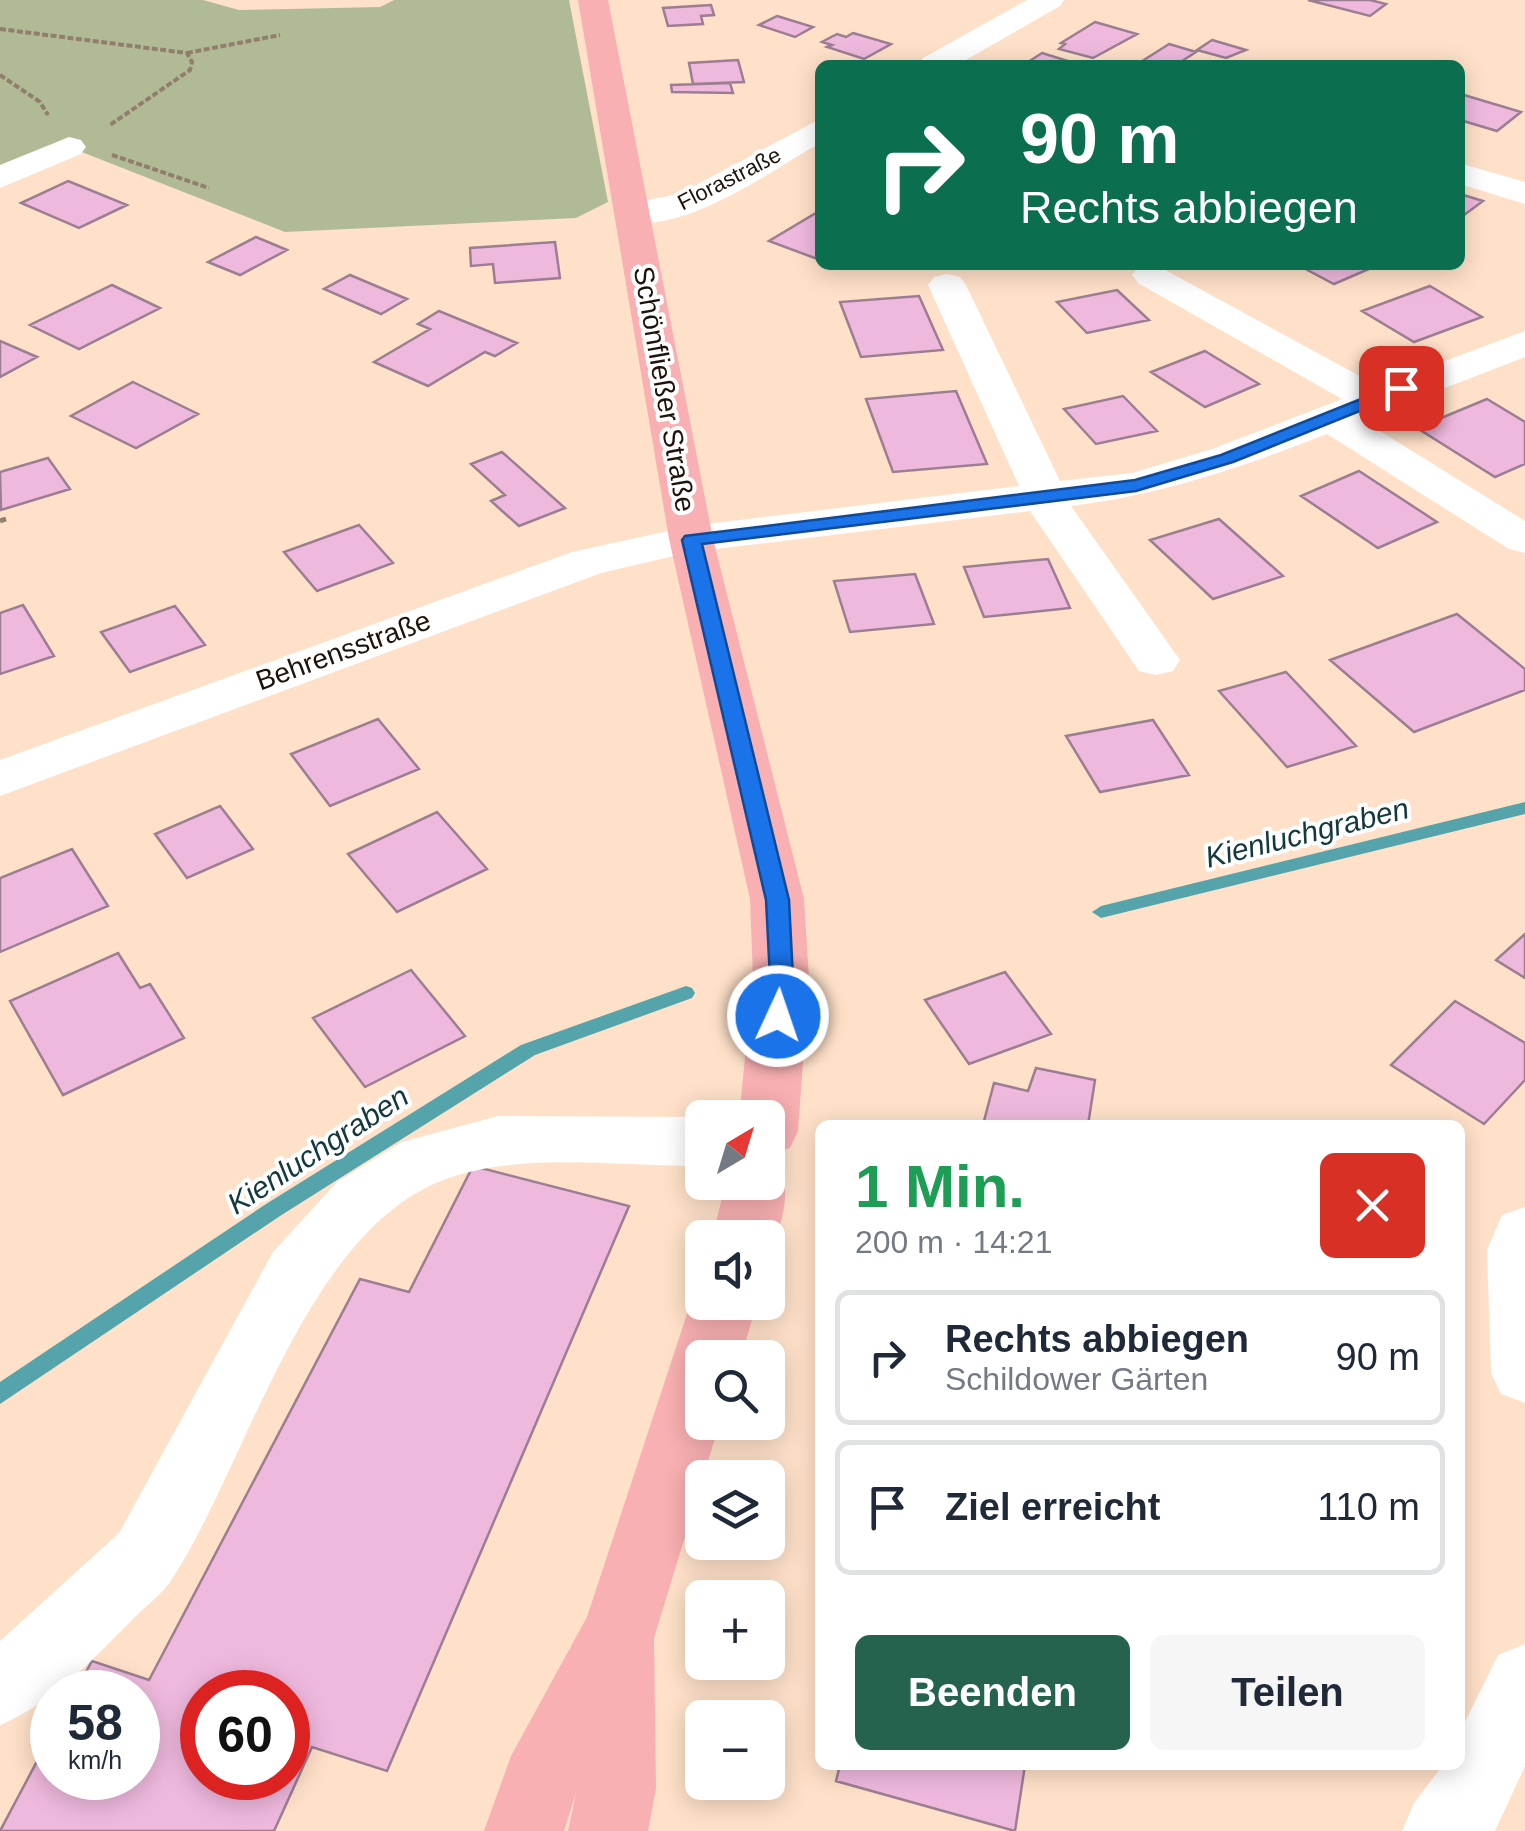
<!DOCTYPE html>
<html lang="de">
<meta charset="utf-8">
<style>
body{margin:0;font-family:Arial,sans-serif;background:#f6f6f7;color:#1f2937;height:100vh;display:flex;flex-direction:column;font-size:38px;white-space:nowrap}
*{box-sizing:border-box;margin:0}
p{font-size:32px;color:#747a83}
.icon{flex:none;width:55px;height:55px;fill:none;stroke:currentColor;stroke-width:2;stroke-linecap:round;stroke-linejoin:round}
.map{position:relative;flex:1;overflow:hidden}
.details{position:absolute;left:815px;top:1120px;width:650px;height:650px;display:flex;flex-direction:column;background:#fff;border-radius:15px;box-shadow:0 5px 25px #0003}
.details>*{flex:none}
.banner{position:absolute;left:815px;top:60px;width:650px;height:210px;border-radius:15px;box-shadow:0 5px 25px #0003;background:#0b6e4f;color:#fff;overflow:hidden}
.needle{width:65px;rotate:38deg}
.buttons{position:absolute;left:685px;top:1100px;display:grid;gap:20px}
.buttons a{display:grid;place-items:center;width:100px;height:100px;border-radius:15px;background:#fff;box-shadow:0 5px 25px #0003;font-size:50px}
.speed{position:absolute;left:30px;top:1670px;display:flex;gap:20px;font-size:50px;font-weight:700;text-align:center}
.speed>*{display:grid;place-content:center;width:130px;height:130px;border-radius:50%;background:#fff;box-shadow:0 5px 25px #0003;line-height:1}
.speed small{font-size:25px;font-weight:400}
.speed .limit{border:15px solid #d22;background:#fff;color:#111}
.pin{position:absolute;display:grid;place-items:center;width:85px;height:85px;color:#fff;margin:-42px;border-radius:20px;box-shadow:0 5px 15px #0006}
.me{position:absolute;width:110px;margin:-55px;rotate:3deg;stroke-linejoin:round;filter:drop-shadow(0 0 8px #0008)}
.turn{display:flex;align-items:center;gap:35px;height:210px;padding:0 40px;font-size:45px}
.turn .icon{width:130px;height:130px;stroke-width:2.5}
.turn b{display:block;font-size:70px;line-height:85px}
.round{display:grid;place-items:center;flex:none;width:105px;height:105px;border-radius:15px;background:#f6f6f7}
.head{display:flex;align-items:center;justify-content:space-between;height:170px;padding:0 40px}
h1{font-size:60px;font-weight:800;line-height:75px;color:#1e9e55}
.primary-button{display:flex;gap:20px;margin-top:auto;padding:20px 40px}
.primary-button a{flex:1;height:115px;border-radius:15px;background:#25634f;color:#fff;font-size:40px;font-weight:800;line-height:115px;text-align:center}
.primary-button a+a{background:#f6f6f7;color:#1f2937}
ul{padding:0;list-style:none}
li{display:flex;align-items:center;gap:30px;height:135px;margin:0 20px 15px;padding:0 20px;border:5px solid #e0e1e3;border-radius:15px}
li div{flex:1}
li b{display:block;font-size:38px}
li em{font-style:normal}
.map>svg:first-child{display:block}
.green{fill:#b0bb96}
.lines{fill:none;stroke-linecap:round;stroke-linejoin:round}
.stream{fill:#56a4ab;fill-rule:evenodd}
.building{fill:#efb9de;stroke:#9b7e92;stroke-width:2.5;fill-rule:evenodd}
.path-far1{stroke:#927e6d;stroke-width:4;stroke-dasharray:6 2.5;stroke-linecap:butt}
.path{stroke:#927e6d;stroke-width:5;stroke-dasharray:8 4;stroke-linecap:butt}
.minor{fill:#fff;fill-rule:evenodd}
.major{fill:#f9b0b2;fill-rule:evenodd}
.route{fill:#1a73e8;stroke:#114b97;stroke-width:2.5}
.labels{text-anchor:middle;stroke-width:8;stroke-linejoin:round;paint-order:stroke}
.far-street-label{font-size:22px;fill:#1d130a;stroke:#fff}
.street-label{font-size:28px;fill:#1d130a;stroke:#fff}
.water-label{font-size:30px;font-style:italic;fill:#13393d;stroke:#fff}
</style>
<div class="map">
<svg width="1525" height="1831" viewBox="0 0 1525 1831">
<rect width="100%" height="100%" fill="#ffe1c9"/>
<!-- green -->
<path class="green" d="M0 0H203L239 10 380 7 394 0H569L608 202 576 218 285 232 69 147 0 178Z"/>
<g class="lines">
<!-- stream -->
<path class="stream" d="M1525 802V814L1101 918 1092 912 1101 906Z
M686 986 692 988 695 993 692 998 535 1055 280 1216 0 1404V1382L266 1204 521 1045Z"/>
</g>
<!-- building -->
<path class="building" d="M1308 0H1370L1386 4 1370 16Z
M711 5 714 15 701 16 703 24 668 26 663 8Z
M777 16 813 27 795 37 759 25Z
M1095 22 1137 34 1093 58 1059 49 1065 44 1061 43Z
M853 33 891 44 864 59 827 47 832 45 822 42 837 34 846 37Z
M1212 40 1246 50 1226 58 1197 50Z
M1169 44 1196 52 1176 65H1136Z
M1042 53 1068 61 1060 65 1028 62Z
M738 60 744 82 693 84 689 63Z
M730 83 733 93 672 92 671 85Z
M1464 95 1521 112 1497 131 1460 120V98Z
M68 181 127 205 79 228 21 203Z
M1460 194 1483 201 1460 218Z
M816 213 820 215V260L769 241Z
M256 237 287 250 240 275 208 262Z
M555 242 560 278 495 283 493 264 471 266 470 248Z
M1298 265H1378L1334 284Z
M350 275 407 299 381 314 324 289Z
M112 285 160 308 79 349 30 325Z
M1430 286 1482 317 1414 342 1362 311Z
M1117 290 1149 320 1087 333 1057 302Z
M919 296 943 350 861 357 840 302Z
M439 311 517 343 495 356 485 352 428 386 374 362 430 329 418 324Z
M0 341 37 357 0 377Z
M1205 351 1259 384 1205 407 1151 372Z
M133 382 198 414 136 448 71 416Z
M956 391 987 464 893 472 866 399Z
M1123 396 1157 431 1096 444 1064 409Z
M1487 399 1525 422V464L1495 477 1417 428Z
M502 452 565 508 519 526 491 501 505 495 471 464Z
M48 458 70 489 1 510 0 472Z
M1359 471 1437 522 1378 548 1301 496Z
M1219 519 1283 576 1213 599 1150 540Z
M359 525 393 563 317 591 284 552Z
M1048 559 1070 608 984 617 964 567Z
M915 574 934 624 850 632 834 581Z
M23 605 54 656 0 674V613Z
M175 606 205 645 130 672 101 632Z
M1457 614 1525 669V690L1414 732 1330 660Z
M1286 672 1356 746 1287 767 1219 691Z
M378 719 419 769 330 806 291 754Z
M1153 720 1189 775 1100 792 1066 736Z
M220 806 253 849 187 878 155 834Z
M437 812 487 869 397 912 348 854Z
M72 849 108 906 0 952V878Z
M1525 934V978L1496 960Z
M118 953 140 988 150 984 184 1038 63 1095 10 1001Z
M411 970 465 1036 365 1087 313 1018Z
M1005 972 1051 1034 969 1064 925 1000Z
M1455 1001 1525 1043V1080L1484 1124 1391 1065Z
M1036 1068 1095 1080 1088 1125H1001L984 1121 994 1083 1028 1091Z
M473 1166 629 1206 387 1771 312 1747 274 1831H0L52 1733V1778H138V1692H75L92 1661 149 1680 360 1279 409 1292ZM202 1692H288V1778H202Z
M840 1765H1025L1015 1831 836 1781Z"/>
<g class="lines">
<!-- path-far1 -->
<path class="path-far1" d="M0 29 187 53 192 62 190 70 110 125
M187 53 280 35
M0 75 40 102 48 115
M112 155 209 188"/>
<!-- path -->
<path class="path" d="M0 521 6 519"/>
<!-- minor -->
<path class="minor" d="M1027 0H1064L1060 6 957 65H918L923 58Z
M820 119V143C767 173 683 236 620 221L615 213 620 205 679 194Z
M69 137 81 140 86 147 81 154 0 188V165Z
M1466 165 1525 182V204L1460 184V166Z
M1156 265 1378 386 1525 331V357L1362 420 1525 521V553L1509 549 1327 434C1242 467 1161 495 1071 506L1180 660 1173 671 1156 675 1139 671 1030 511 691 552 601 573 0 796V760L572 552 691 526 1019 486 928 285 934 277 947 274 960 277 966 285 1060 481 1132 473 1212 449 1342 399 1138 283 1132 275 1138 267Z
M498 1116 702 1117V1166C621 1167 522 1151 446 1179 305 1230 248 1463 172 1579 163 1593 147 1605 135 1617 93 1659 55 1702 0 1725V1641L119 1533 273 1252 337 1182 402 1142Z
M1525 1207V1403L1501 1394 1491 1373 1487 1250 1502 1215Z
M1525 1644V1766L1495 1831H1402L1414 1803 1443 1765H1460V1732L1498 1655Z"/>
<!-- major -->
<path class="major" d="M578 0H608L713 539 804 899 809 978 798 1131 790 1148 768 1155V1118H739L753 978 750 899 669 539Z
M768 1160 779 1164C793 1192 781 1228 768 1255V1238H712L726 1182H768Z
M702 1281V1302H757L741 1358H702V1422H720L654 1638 656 1788 648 1831H568L576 1793 564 1831H484L511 1756 587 1617 691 1302Z"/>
</g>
<!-- route -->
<path class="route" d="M1401 383 1409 388 1407 392 1233 462 1136 491 702 544 789 900 793 978 790 1016 778 1025 770 1023 766 1016 770 978 766 900 682 540 685 536 1135 480 1221 455Z"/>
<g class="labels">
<!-- far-street labels -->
<g class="far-street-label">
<text transform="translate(729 178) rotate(-27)" y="8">Florastraße</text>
</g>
<!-- street labels -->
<g class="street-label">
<text transform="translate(665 389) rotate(80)" y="10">Schönfließer Straße</text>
<text transform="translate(343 650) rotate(-20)" y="10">Behrensstraße</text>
</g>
<!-- water labels -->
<g class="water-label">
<text transform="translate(1307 833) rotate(-14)" y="10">Kienluchgraben</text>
<text transform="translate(318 1150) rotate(-33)" y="10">Kienluchgraben</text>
</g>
</g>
</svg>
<div class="buttons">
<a><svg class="needle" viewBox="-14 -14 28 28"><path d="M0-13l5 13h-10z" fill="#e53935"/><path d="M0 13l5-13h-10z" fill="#747a83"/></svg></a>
<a><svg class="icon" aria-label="sound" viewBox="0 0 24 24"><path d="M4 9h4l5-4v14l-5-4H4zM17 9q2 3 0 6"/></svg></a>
<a><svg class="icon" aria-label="search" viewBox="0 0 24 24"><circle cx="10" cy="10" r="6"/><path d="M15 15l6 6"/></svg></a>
<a><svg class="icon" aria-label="layers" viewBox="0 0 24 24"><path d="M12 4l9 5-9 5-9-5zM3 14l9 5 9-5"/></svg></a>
<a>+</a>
<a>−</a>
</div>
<div class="speed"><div>58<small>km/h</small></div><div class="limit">60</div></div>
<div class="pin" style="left:1401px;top:388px;background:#d93025"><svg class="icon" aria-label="arrive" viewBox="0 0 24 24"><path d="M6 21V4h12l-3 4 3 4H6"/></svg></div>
<svg class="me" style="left:778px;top:1016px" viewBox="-20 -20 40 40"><circle r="17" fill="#1a73e8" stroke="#fff" stroke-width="3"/><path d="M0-11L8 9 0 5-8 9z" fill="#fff"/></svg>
<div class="banner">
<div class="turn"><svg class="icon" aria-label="right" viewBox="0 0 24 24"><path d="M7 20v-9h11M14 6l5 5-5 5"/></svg><div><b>90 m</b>Rechts abbiegen</div></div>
</div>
<section class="details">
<div class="head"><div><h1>1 Min.</h1><p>200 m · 14:21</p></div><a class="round" style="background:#d93025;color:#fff"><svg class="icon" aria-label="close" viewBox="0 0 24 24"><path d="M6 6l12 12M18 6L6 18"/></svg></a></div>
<ul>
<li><svg class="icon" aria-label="right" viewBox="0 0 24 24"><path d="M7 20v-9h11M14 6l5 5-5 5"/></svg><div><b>Rechts abbiegen</b><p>Schildower Gärten</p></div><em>90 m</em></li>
<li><svg class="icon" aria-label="arrive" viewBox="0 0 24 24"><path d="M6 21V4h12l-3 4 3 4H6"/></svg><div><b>Ziel erreicht</b></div><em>110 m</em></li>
</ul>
<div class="primary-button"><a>Beenden</a><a>Teilen</a></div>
</section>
</div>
